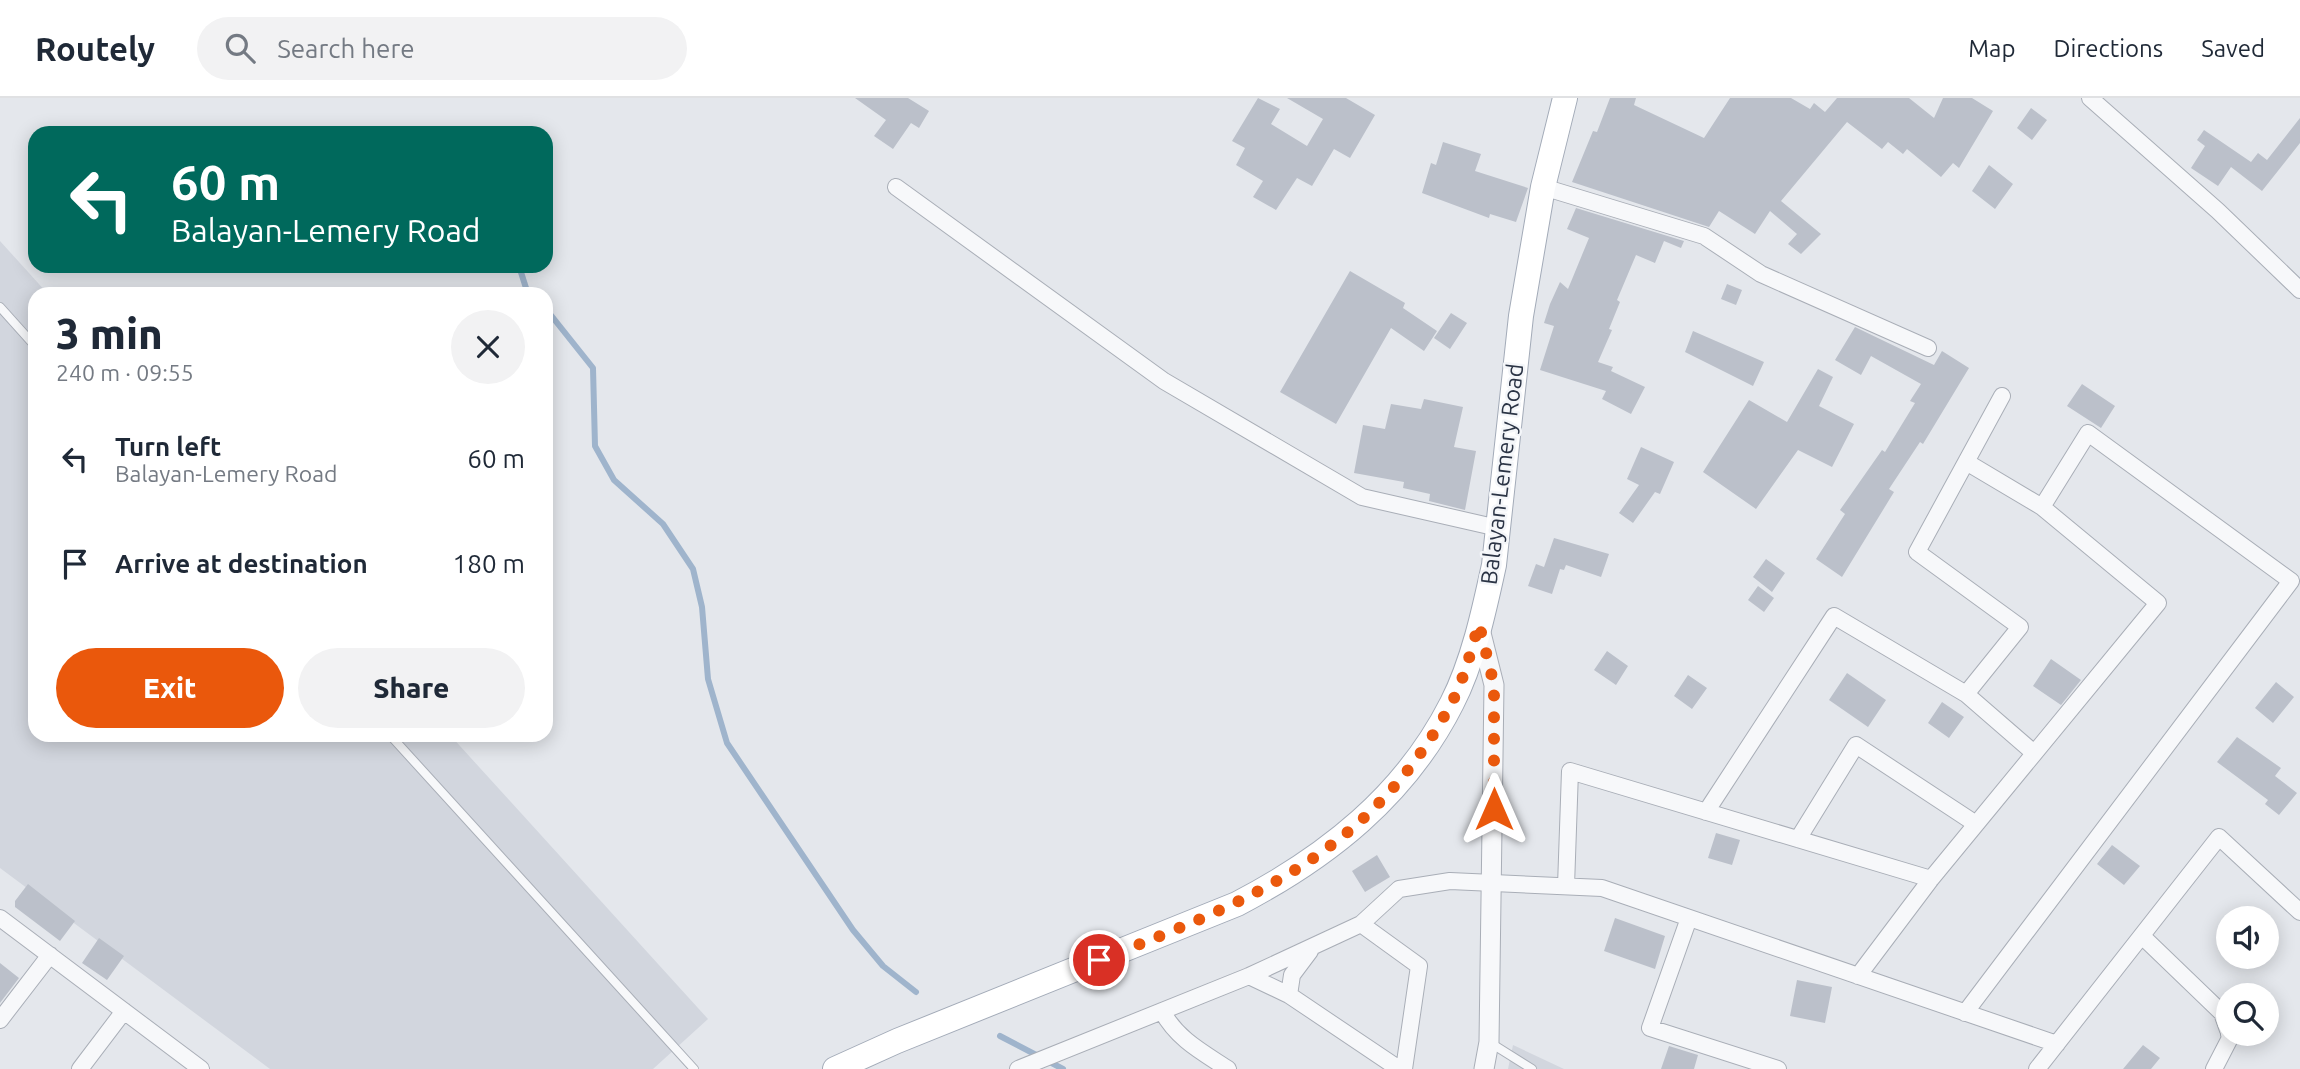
<!DOCTYPE html>
<meta charset="utf-8">
<style>
body{margin:0;font-family:Ubuntu,sans-serif;background:#f2f2f3;color:#1f2937;height:100vh;display:flex;flex-direction:column;font-size:26px;white-space:nowrap}
*{box-sizing:border-box;margin:0}
p{font-size:23px;color:#747a83}
.icon{flex:none;width:38px;height:38px;fill:none;stroke:currentColor;stroke-width:2;stroke-linecap:round;stroke-linejoin:round}
.map{position:relative;flex:1;overflow:hidden}
.panel{position:absolute;left:28px;top:189px;width:525px;height:455px;display:flex;flex-direction:column;background:#fff;border-radius:21px;box-shadow:0 4px 18px #0003}
.panel>*{flex:none}
.banner{position:absolute;left:28px;top:28px;width:525px;height:147px;border-radius:21px;box-shadow:0 4px 18px #0003;background:#00695c;color:#fff;overflow:hidden}
.tools{position:absolute;left:2216px;top:808px;display:grid;gap:14px}
.tools a{display:grid;place-items:center;width:63px;height:63px;border-radius:50%;background:#fff;box-shadow:0 4px 18px #0003;font-size:35px}
.pin{position:absolute;display:grid;place-items:center;width:60px;height:60px;color:#fff;margin:-30px;border:4px solid #fff;border-radius:50%;box-shadow:0 2px 7px #0007}
.me{position:absolute;width:77px;margin:-38px;rotate:0deg;stroke-linejoin:round;filter:drop-shadow(0 0 5px #0008)}
.turn{display:flex;align-items:center;gap:24px;height:147px;padding:0 28px;font-size:32px}
.turn .icon{width:91px;height:91px;stroke-width:2.5}
.turn b{display:block;font-size:49px;line-height:60px}
.round{display:grid;place-items:center;flex:none;width:74px;height:74px;border-radius:37px;background:#f2f2f3}
.summary{display:flex;align-items:center;justify-content:space-between;height:119px;padding:0 28px}
h1{font-size:42px;font-weight:800;line-height:52px}
.action{display:flex;gap:14px;margin-top:auto;padding:14px 28px}
.action a{flex:1;height:80px;border-radius:42px;background:#ea580c;color:#fff;font-size:28px;font-weight:800;line-height:80px;text-align:center}
.action a+a{background:#f2f2f3;color:#1f2937}
ul{padding:0;list-style:none}
li{display:flex;align-items:center;gap:21px;height:105px;padding:0 28px}
li div{flex:1}
li b{display:block;font-size:26px}
li em{font-style:normal}
header{display:flex;align-items:center;gap:42px;box-sizing:border-box;height:98px;padding:0 35px;background:#fff;border-bottom:2px solid #e0e1e3}
header strong{font-size:33px}
nav{display:flex;gap:38px;margin-inline-start:auto;font-size:24px}
.search{width:490px;height:63px;background:#f2f2f3;display:flex;align-items:center;gap:18px;box-sizing:border-box;padding:0 24px;border-radius:38px;color:#747a83;font-size:26px}
.map>svg:first-child{display:block}
.built{fill:#d2d6de}
.lines{fill:none;stroke-linecap:round;stroke-linejoin:round}
.stream{stroke:#9fb4cc;stroke-width:6}
.building{fill:#bbc0ca}
.service-casing{stroke:#a9aeb7;stroke-width:10}
.minor-casing{stroke:#a9aeb7;stroke-width:18}
.tertiary-casing{stroke:#a9aeb7;stroke-width:21}
.primary-casing{stroke:#a3abb8;stroke-width:26}
.service{stroke:#f7f8fa;stroke-width:8}
.minor{stroke:#f7f8fa;stroke-width:16}
.tertiary{stroke:#f7f8fa;stroke-width:19}
.primary{stroke:#fff;stroke-width:24}
.route{stroke:#ea580c;stroke-width:12;stroke-dasharray:0 21.6}
.labels{text-anchor:middle;stroke-width:5;stroke-linejoin:round;paint-order:stroke}
.street-label{font-size:23px;fill:#2b3445;stroke:#f4f6f9}
</style>
<header>
<strong>Routely</strong>
<div class="search"><svg class="icon" aria-label="search" viewBox="0 0 24 24"><circle cx="10" cy="10" r="6"/><path d="M15 15l6 6"/></svg>Search here</div>
<nav><a>Map</a><a>Directions</a><a>Saved</a></nav>
</header>
<div class="map">
<svg width="2300" height="971" viewBox="0 0 2300 971">
<rect width="100%" height="100%" fill="#e4e7ec"/>
<!-- built -->
<path class="built" d="M0 143 48 196H35V637H450L708 921 653 971H270L0 770Z
M1513 947 1564 971H1508Z"/>
<g class="lines">
<!-- stream -->
<path class="stream" d="M519 168 526 190 532 196
M546 211 593 270 595 348 614 382 663 426 693 471 702 509 708 581 727 645 853 832 883 868 916 894
M1000 938 1063 971"/>
</g>
<!-- building -->
<path class="building" d="M855 0H908L929 13 919 30 911 25 893 51 874 38 886 22Z
M1258 0 1280 11 1271 26 1307 48 1323 21 1287 0H1346L1375 17 1350 60 1334 51 1312 88 1297 80 1276 112 1253 99 1263 83 1236 67 1245 50 1232 43Z
M1610 0H1636L1634 7 1704 40 1730 0H1791L1810 11 1814 5 1825 14 1837 0H1909L1934 20 1943 0H1972L1993 13 1959 70 1953 65 1941 79 1907 51 1903 56 1888 44 1882 51 1847 24 1781 103 1821 136 1801 156 1788 146 1797 136 1770 113 1755 136 1719 113 1709 129 1572 84 1593 33 1597 34Z
M2031 10 2047 22 2032 42 2017 30Z
M2300 20V45L2262 93 2231 69 2218 88 2191 70 2205 48 2197 42 2204 32 2251 64 2258 55 2267 62Z
M1443 44 1481 56 1475 73 1528 90 1516 124 1490 116 1489 120 1422 95 1431 65 1436 67Z
M1989 67 2013 86 1995 111 1972 93Z
M1576 110 1684 143 1681 150 1664 143 1655 165 1636 157 1617 202 1620 204 1609 231 1612 232 1598 264 1613 269 1611 273 1645 289 1631 316 1602 301 1606 293 1540 272 1554 228 1544 225 1550 206 1560 184 1568 191 1589 140 1567 131Z
M1350 173 1405 205 1403 210 1437 233 1424 253 1391 230 1336 326 1280 294Z
M1727 186 1742 192 1736 207 1721 201Z
M1451 215 1467 225 1450 251 1434 240Z
M1855 229 1934 267 1942 253 1969 270 1923 346 1920 344 1889 391 1894 394 1842 479 1816 461 1845 416 1840 412 1882 352 1885 354 1915 305 1910 303 1921 286 1871 258 1861 277 1835 262Z
M1693 233 1764 264 1753 288 1685 254Z
M1818 271 1833 279 1819 308 1854 326 1832 369 1798 352 1756 411 1703 374 1749 302 1787 324Z
M2082 286 2115 308 2101 330 2067 308Z
M1424 301 1463 309 1454 349 1476 353 1465 412 1429 403 1430 396 1403 390 1404 384 1354 375 1363 327 1385 331 1391 306 1421 311Z
M1641 349 1674 364 1660 396 1655 394 1633 425 1619 415 1639 387 1627 381Z
M1554 440 1609 456 1601 479 1566 467 1564 472 1560 471 1552 496 1528 488 1536 466 1544 469Z
M1766 461 1785 475 1772 494 1753 479Z
M1758 488 1774 500 1764 514 1748 502Z
M1607 553 1628 568 1616 587 1594 572Z
M2051 561 2081 582 2061 607 2033 588Z
M1847 575 1886 602 1868 629 1829 602Z
M1688 577 1707 590 1692 611 1674 598Z
M2276 584 2294 599 2273 625 2255 610Z
M1942 604 1964 619 1949 640 1928 625Z
M2237 639 2281 670 2275 678 2297 695 2279 717 2265 706 2268 702 2217 664Z
M1716 735 1740 742 1732 767 1708 760Z
M2112 747 2140 768 2124 787 2097 766Z
M1377 757 1390 779 1365 794 1352 773Z
M28 786 75 823 60 843 15 809V803Z
M1615 820 1665 838 1655 871 1604 853Z
M99 840 124 858 107 882 82 865Z
M0 865 19 880 0 905Z
M1797 882 1832 889 1825 925 1790 918Z
M2143 947 2160 960 2151 971H2123Z
M1669 948 1698 957 1694 971H1661Z"/>
<g class="lines">
<defs>
<path id="service" d="M0 209 35 248
M390 637 694 971
M1489 944 1532 971"/>
<path id="minor" d="M2090 0 2218 113 2300 192
M896 89 1164 283 1362 399 1498 430
M1543 89 1704 138 1761 176 1928 250
M1966 596 2020 529 1917 454 2002 298
M1706 714 1834 518 1966 596 2034 655
M1798 741 1856 647 1976 726
M1566 788 1570 673 1931 781
M0 820 201 971
M1689 820 1650 930 1778 971
M1361 826 1419 868 1404 971
M2142 838 2222 915 2228 932
M1249 878 1289 897 1399 971
M1858 878 1931 781 2158 505 2042 409 1968 365
M1289 897 1292 877 1310 853
M1162 913C1177 941 1202 954 1228 971
M1965 915 2291 483 2088 335 2042 409
M0 922 50 857
M80 971 124 913
M1018 971 1249 878 1361 826 1399 791 1450 783 1602 790 2057 946
M2037 971 2219 739 2300 814
M2214 971 2230 940 2229 936"/>
<path id="tertiary" d="M1479 527 1494 587 1489 944 1484 971"/>
<path id="primary" d="M835 971 897 943 1237 806C1327 759 1405 698 1452 605 1473 564 1484 513 1494 467L1521 218 1543 89 1565 0"/>
</defs>
<!-- service casing -->
<use href="#service" class="service-casing"/>
<!-- minor casing -->
<use href="#minor" class="minor-casing"/>
<!-- tertiary casing -->
<use href="#tertiary" class="tertiary-casing"/>
<!-- primary casing -->
<use href="#primary" class="primary-casing"/>
<!-- service -->
<use href="#service" class="service"/>
<!-- minor -->
<use href="#minor" class="minor"/>
<!-- tertiary -->
<use href="#tertiary" class="tertiary"/>
<!-- primary -->
<use href="#primary" class="primary"/>
</g>
<g class="lines">
<!-- route -->
<path class="route" d="M1099 862C1248 804 1370 756 1451 606 1464 582 1471 552 1479 526L1494 587V711"/>
</g>
<g class="labels">
<!-- street labels -->
<g class="street-label">
<text transform="translate(1502 376) rotate(-83)" y="8">Balayan-Lemery Road</text>
</g>
</g>
</svg>
<div class="tools">
<a><svg class="icon" aria-label="sound" viewBox="0 0 24 24"><path d="M4 9h4l5-4v14l-5-4H4zM17 9q2 3 0 6"/></svg></a>
<a><svg class="icon" aria-label="search" viewBox="0 0 24 24"><circle cx="10" cy="10" r="6"/><path d="M15 15l6 6"/></svg></a>
</div>
<div class="pin" style="left:1099px;top:862px;background:#d93025"><svg class="icon" aria-label="arrive" viewBox="0 0 24 24"><path d="M6 21V4h12l-3 4 3 4H6"/></svg></div>
<svg class="me" style="left:1494px;top:711px" viewBox="-20 -20 40 40"><path d="M0-17L14 15 0 8-14 15z" fill="#ea580c" stroke="#fff" stroke-width="4"/></svg>
<div class="banner">
<div class="turn"><svg class="icon" aria-label="left" viewBox="0 0 24 24"><path d="M17 20v-9H6M10 6l-5 5 5 5"/></svg><div><b>60 m</b>Balayan-Lemery Road</div></div>
</div>
<section class="panel">
<div class="summary"><div><h1>3 min</h1><p>240 m · 09:55</p></div><a class="round"><svg class="icon" aria-label="close" viewBox="0 0 24 24"><path d="M6 6l12 12M18 6L6 18"/></svg></a></div>
<ul>
<li><svg class="icon" aria-label="left" viewBox="0 0 24 24"><path d="M17 20v-9H6M10 6l-5 5 5 5"/></svg><div><b>Turn left</b><p>Balayan-Lemery Road</p></div><em>60 m</em></li>
<li><svg class="icon" aria-label="arrive" viewBox="0 0 24 24"><path d="M6 21V4h12l-3 4 3 4H6"/></svg><div><b>Arrive at destination</b></div><em>180 m</em></li>
</ul>
<div class="action"><a>Exit</a><a>Share</a></div>
</section>
</div>
